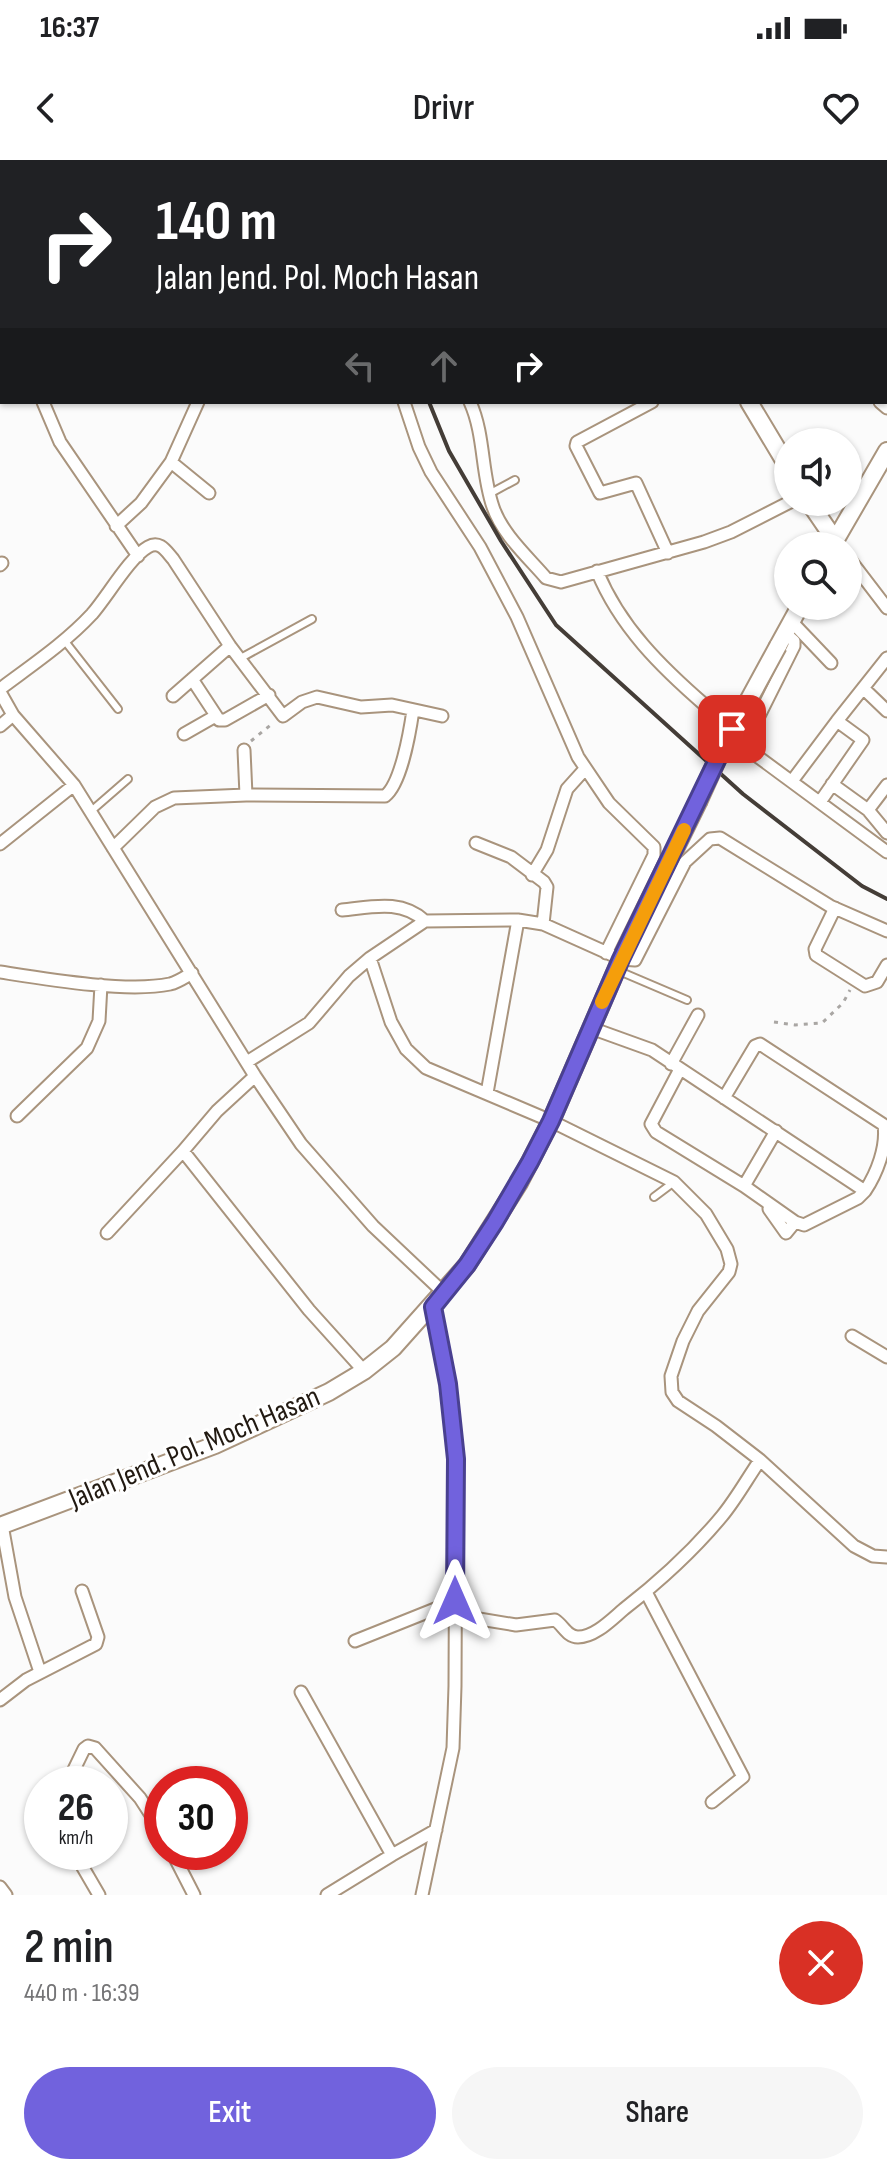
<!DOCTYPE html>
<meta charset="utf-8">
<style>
body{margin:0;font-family:"Sofia Sans Condensed",sans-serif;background:#f6f6f6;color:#202124;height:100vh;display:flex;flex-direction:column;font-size:30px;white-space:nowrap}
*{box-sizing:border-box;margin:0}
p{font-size:26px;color:#757577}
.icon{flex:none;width:44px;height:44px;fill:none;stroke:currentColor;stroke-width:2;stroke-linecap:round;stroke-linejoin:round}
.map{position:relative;height:1735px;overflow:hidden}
.sheet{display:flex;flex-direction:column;background:#fff;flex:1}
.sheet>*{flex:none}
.top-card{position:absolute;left:0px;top:0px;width:888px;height:244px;box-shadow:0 2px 6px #0004;background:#202124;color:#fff;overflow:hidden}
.controls{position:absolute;left:774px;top:268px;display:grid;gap:16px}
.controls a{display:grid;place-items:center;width:88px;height:88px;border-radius:50%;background:#fff;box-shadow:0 2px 6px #0004;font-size:40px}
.speed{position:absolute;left:24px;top:1606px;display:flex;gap:16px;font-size:40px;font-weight:700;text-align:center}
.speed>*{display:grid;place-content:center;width:104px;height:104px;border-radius:50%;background:#fff;box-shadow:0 2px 6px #0004;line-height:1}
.speed small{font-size:20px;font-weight:400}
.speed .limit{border:12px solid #d22;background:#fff;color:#111}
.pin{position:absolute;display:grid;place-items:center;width:68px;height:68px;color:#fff;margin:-34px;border-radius:16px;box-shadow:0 4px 12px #0006}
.me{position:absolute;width:88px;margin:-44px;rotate:0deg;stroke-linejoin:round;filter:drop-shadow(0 0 6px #0008)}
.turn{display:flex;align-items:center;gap:28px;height:168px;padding:0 24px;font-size:36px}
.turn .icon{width:104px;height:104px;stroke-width:2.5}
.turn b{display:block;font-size:56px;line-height:68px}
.lanes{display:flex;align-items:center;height:76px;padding:0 24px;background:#0003;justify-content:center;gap:40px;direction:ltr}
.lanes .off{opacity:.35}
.round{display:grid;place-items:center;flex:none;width:84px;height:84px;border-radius:42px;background:#f6f6f6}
.summary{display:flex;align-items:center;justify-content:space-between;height:136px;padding:0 24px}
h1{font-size:48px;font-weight:600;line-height:60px}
.button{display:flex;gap:16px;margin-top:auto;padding:16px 24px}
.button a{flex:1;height:92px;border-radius:48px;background:#7162dd;color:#fff;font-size:32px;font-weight:600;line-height:92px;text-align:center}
.button a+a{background:#f6f6f6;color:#202124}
.status{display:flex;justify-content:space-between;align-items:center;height:56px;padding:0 40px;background:#fff;direction:ltr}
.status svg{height:22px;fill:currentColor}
header{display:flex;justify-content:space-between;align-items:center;height:104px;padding:0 24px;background:#fff;font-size:36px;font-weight:600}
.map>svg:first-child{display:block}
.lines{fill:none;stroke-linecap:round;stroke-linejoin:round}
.lane-casing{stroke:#a9947d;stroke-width:10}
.street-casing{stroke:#a9947d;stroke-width:15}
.secondary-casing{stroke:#a9947d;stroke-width:20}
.path{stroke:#a9a6a3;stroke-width:3;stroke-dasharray:4 6;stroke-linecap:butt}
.lane{stroke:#fff;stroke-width:6}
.street{stroke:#fff;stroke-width:11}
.secondary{stroke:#fff;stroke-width:16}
.rail{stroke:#443d37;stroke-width:4}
.secondary-bridge-casing{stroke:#a9947d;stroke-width:20;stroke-linecap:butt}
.secondary-bridge{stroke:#fff;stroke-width:16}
.route-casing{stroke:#494090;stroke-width:20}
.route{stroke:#7162dd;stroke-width:14}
.slow{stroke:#f59e0b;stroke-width:14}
.labels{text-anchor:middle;stroke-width:6;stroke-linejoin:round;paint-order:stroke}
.street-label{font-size:30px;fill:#221a12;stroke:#fff}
</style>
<div class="status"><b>16:37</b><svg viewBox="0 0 49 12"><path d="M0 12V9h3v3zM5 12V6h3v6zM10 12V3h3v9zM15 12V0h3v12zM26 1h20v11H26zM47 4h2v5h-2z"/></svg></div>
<header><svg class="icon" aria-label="back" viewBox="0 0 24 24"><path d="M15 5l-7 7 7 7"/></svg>Drivr<svg class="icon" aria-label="heart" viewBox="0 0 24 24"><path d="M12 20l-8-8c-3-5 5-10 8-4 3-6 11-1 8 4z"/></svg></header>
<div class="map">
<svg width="887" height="1735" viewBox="0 0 887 1735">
<rect width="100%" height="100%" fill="#fbfbfb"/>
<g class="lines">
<defs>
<path id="lane" d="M489 334 515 320
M64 480 118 549
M239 499 312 459
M90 652 128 619
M619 811 687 840
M654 1037 674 1022"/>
<path id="street" d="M192 0 194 2
M299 0 300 2
M41 2 42 0
M886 60 887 62
M886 124H887
M0 138 2 132
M0 202 2 203
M43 242 60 282 138 396
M404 242 419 287 431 312 480 387 517 457 578 597 609 643 654 687V695L606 793
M470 242C485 275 481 313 493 347 502 374 528 397 546 418L561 422 704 382 731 372 790 342
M652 242 577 282 576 286 600 333 636 323 668 393
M880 242 887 248
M171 302 209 333
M116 366 141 343 171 302 198 242
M848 397 887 448
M0 405 2 403
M597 411C620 467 661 507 706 546
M791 461 831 503
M785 473 794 481V486L746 582V588L887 692
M192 519 217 557
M863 528 887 551
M0 529C32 505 65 483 92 454 107 437 130 397 148 387 160 380 166 391 173 399L230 486 283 556 302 542 317 537 361 547 392 545 442 556
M0 532 13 555 74 625 255 916 301 984 373 1066 444 1133
M173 536 230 486
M837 561 887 498
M0 566 13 555
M184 574 212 558 217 557 219 560H225L269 535
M244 590 246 635
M792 621 837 561 863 580 820 642
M832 624 868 650
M887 625 868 650 887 673
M476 683 511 697 544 722 547 727 543 764
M0 684 74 625
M113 688 155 647 174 638 246 635 385 636C401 624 410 571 413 550
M532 715 547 690 567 629 585 609
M835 748 815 789 816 795 865 826 877 822 887 805
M342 750C372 747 401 739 425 761
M370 798 391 862 406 889 426 908 551 961 674 1022 706 1054 727 1089 731 1104 729 1112 698 1151 683 1181 671 1216 672 1232 678 1241 716 1266 760 1300 854 1386 873 1396 887 1397
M0 812C45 819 127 833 170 824 178 822 185 817 192 813
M591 868 652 890 865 1031 858 1038 804 1065 795 1062 744 1026 656 972 651 964 679 911
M247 902 309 863 349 816 370 798 425 761 518 760 543 764 621 799 635 800 685 702 710 679 720 678 830 746 887 771
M671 904 698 855
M255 916 217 951 183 991 309 1150 364 1211
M487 933 518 760
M724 938 755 886 760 884 884 965C887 987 877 1013 865 1031
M17 956 87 888 99 861 101 825
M744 1026 776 971
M769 1049 786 1073 795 1062
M107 1073 183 991
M852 1176 887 1197
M2 1365 15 1437 40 1512
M646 1432 743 1617 712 1642
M455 1455 516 1465 555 1460C563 1465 567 1477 578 1477 595 1477 612 1459 624 1449 660 1421 693 1391 722 1356 736 1339 747 1319 760 1300
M355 1481 455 1441
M301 1532 392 1695 436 1670
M0 1540 26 1520 96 1484 98 1477 82 1431
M67 1624 84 1589 88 1586 95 1588 140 1638 162 1672
M74 1692 99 1735
M172 1692 194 1735
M0 1727 6 1735
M327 1735 392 1695
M422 1735 453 1588 455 1526 456 1299 448 1224 433 1147"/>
<path id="secondary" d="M587 0 588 2
M749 242 788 307
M809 342 835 380
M832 386 887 291
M778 486 800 446
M0 1366 215 1285 329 1232 364 1211 393 1188 467 1105 519 1023 551 961 621 799 698 642"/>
</defs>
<!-- lane casing -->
<use href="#lane" class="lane-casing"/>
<!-- street casing -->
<use href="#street" class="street-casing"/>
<!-- secondary casing -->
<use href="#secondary" class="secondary-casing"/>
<!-- path -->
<path class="path" d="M251 581 273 563
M774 862 795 865 822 863 843 843 850 830"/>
<!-- lane -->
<use href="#lane" class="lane"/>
<!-- street -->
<use href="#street" class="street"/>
<!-- secondary -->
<use href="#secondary" class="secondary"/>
<!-- rail -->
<path class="rail" d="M338 0 339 2
M429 242 449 291 501 381 556 465 743 634 862 726 887 739"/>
<defs>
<path id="secondary-bridge" d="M698 642 723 587 778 486"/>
</defs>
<!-- secondary-bridge casing -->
<use href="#secondary-bridge" class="secondary-bridge-casing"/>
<!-- secondary-bridge -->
<use href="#secondary-bridge" class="secondary-bridge"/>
</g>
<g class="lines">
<defs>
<path id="route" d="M455 1441 456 1299 448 1224 433 1147 467 1105 495 1062 530 1002 551 961 621 799 732 569"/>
</defs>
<!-- route casing -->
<use href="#route" class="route-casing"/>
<!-- route -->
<use href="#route" class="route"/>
<!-- slow -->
<path class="slow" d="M602 842 684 670"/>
</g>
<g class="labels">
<!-- street labels -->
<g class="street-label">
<text transform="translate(194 1287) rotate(-23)" y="10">Jalan Jend. Pol. Moch Hasan</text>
</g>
</g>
</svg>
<div class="controls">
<a><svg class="icon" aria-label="sound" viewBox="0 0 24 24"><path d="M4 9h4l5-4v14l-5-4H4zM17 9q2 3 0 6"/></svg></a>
<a><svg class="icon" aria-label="search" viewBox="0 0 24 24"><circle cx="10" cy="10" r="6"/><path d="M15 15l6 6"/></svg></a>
</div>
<div class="speed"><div>26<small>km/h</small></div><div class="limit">30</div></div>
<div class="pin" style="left:732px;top:569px;background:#d93025"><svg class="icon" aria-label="arrive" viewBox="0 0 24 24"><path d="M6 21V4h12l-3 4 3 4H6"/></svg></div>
<svg class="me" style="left:455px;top:1441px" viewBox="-20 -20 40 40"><path d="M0-17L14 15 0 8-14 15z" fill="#7162dd" stroke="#fff" stroke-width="4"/></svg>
<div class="top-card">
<div class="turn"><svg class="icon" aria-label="right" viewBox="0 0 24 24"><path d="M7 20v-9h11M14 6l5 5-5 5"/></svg><div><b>140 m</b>Jalan Jend. Pol. Moch Hasan</div></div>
<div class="lanes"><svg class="icon off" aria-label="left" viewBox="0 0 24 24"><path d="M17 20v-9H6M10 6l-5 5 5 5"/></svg><svg class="icon off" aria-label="ahead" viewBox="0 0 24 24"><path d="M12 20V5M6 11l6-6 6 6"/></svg><svg class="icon" aria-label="right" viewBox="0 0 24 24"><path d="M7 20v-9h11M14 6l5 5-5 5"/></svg></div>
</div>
</div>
<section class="sheet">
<div class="summary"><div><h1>2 min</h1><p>440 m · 16:39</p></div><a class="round" style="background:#d93025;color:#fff"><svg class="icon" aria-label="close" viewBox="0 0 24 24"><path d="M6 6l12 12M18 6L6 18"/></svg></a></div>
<div class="button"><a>Exit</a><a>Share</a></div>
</section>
